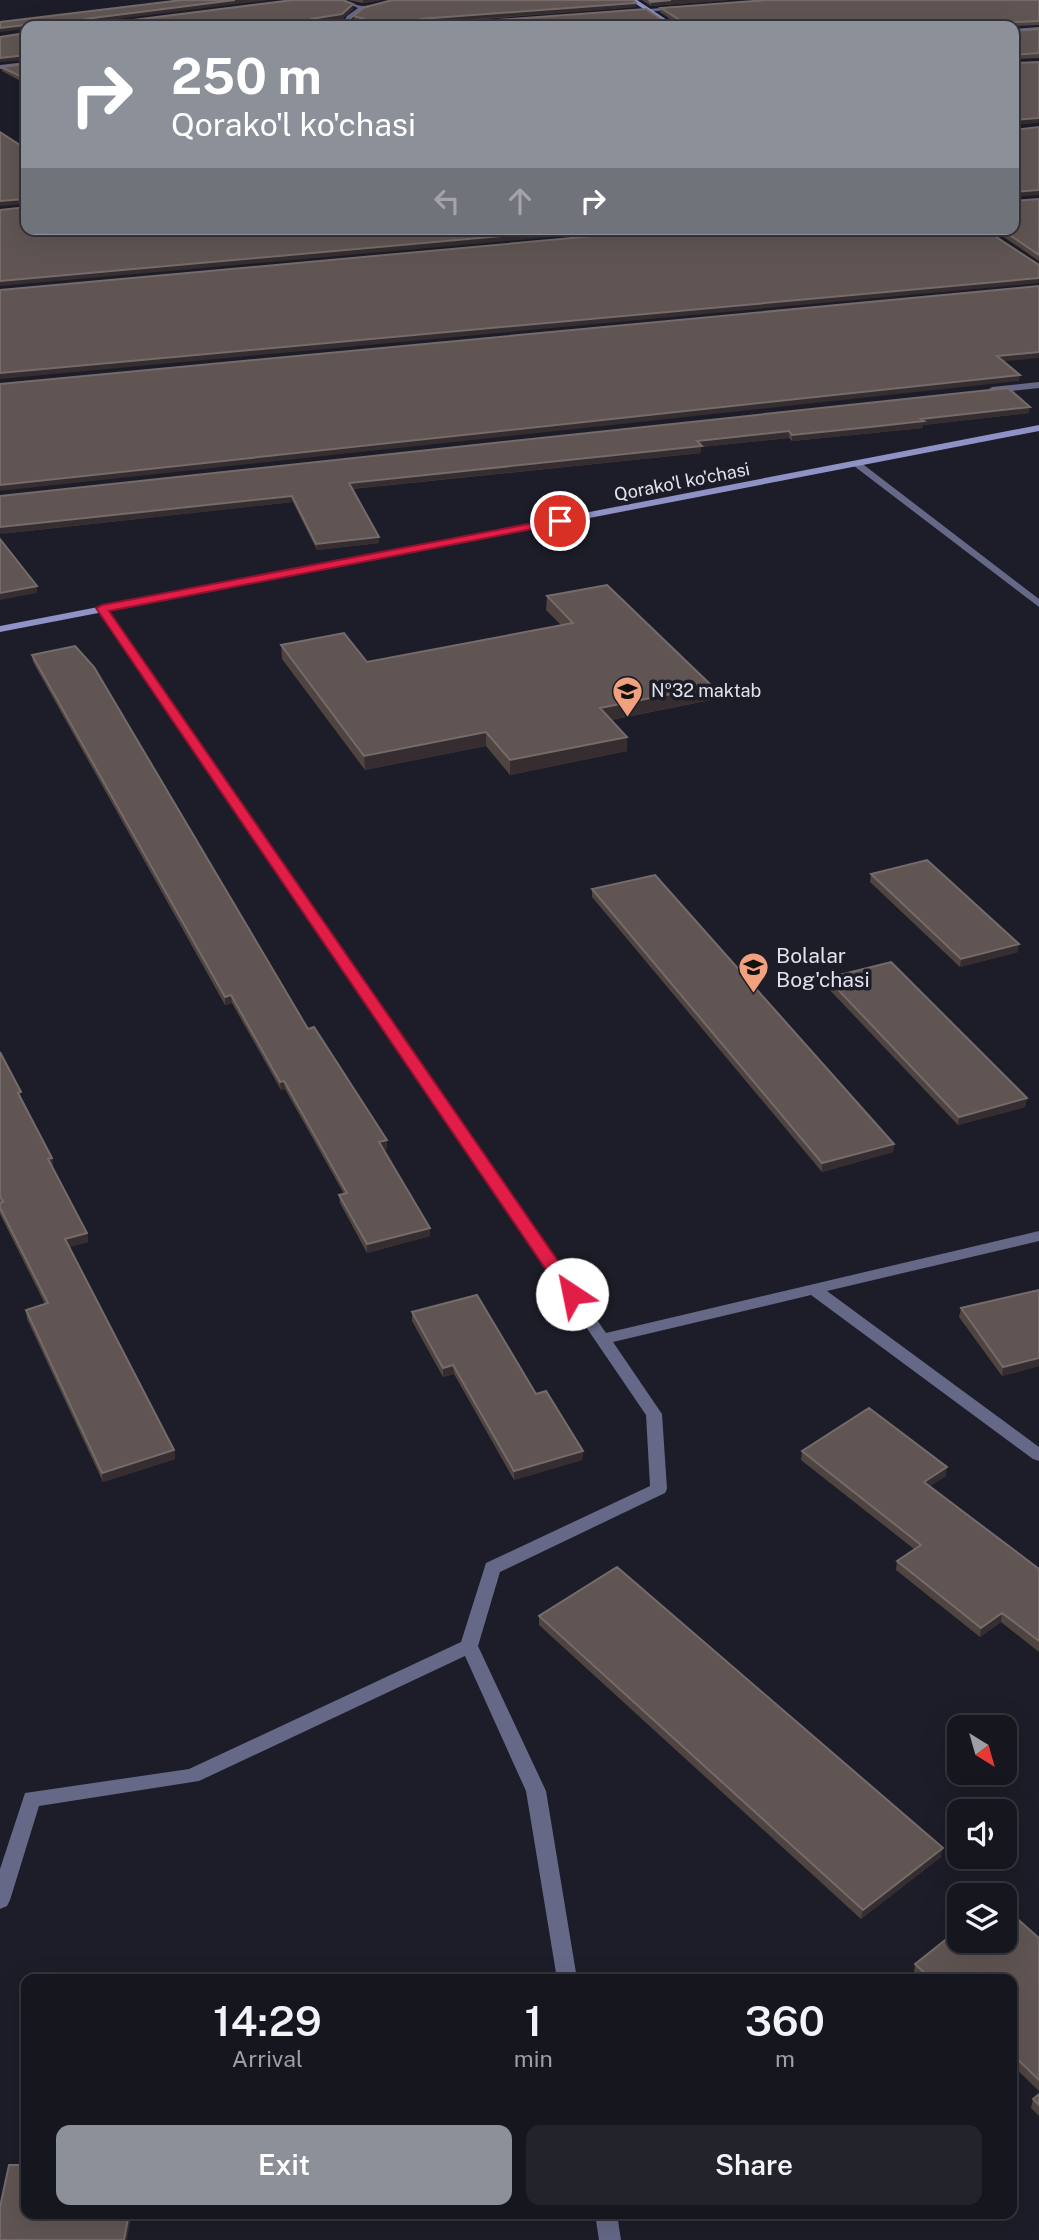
<!DOCTYPE html>
<meta charset="utf-8">
<style>
body{margin:0;font-family:"Public Sans",sans-serif;background:#22232b;color:#f1f3f6;height:100vh;display:flex;flex-direction:column;font-size:26px;white-space:nowrap}
*{box-sizing:border-box;margin:0}
p{font-size:23px;color:#9d9fa4}
.icon{flex:none;width:38px;height:38px;fill:none;stroke:currentColor;stroke-width:2;stroke-linecap:round;stroke-linejoin:round}
.map{position:relative;flex:1;overflow:hidden}
.panel{position:absolute;left:21px;top:1974px;width:996px;height:245px;display:flex;flex-direction:column;background:#15161e;border-radius:14px;box-shadow:0 7px 28px #0002,0 0 0 2px #34353c}
.panel>*{flex:none}
.banner{position:absolute;left:21px;top:21px;width:998px;height:214px;border-radius:14px;box-shadow:0 7px 28px #0002,0 0 0 2px #34353c;background:#8c9099;color:#fff;overflow:hidden}
.needle{width:46px;rotate:143deg}
.buttons{position:absolute;left:947px;top:1715px;display:grid;gap:14px}
.buttons a{display:grid;place-items:center;width:70px;height:70px;border-radius:14px;background:#15161e;box-shadow:0 7px 28px #0002,0 0 0 2px #34353c;font-size:35px}
.pin{position:absolute;display:grid;place-items:center;width:60px;height:60px;color:#fff;margin:-30px;border:4px solid #fff;border-radius:50%;box-shadow:0 2px 7px #0007}
.me{position:absolute;width:77px;margin:-38px;rotate:326deg;stroke-linejoin:round;filter:drop-shadow(0 0 5px #0008)}
.turn{display:flex;align-items:center;gap:24px;height:147px;padding:0 35px;font-size:32px}
.turn .icon{width:91px;height:91px;stroke-width:2.5}
.turn b{display:block;font-size:49px;line-height:60px}
.lanes{display:flex;align-items:center;height:66px;padding:0 35px;background:#0003;justify-content:center;gap:35px;direction:ltr}
.lanes .off{opacity:.35}
.eta{display:flex;justify-content:space-evenly;align-items:center;height:119px;text-align:center}
.eta b{font-size:42px;font-weight:600;line-height:49px}
.button{display:flex;gap:14px;margin-top:auto;padding:14px 35px}
.button a{flex:1;height:80px;border-radius:14px;background:#8c9099;color:#fff;font-size:28px;font-weight:600;line-height:80px;text-align:center}
.button a+a{background:#22232b;color:#f1f3f6}
.map>svg:first-child{display:block}
.lines{fill:none;stroke-linecap:round;stroke-linejoin:round}
.street{fill:#656887;fill-rule:evenodd}
.secondary{fill:#8e92c4;fill-rule:evenodd}
.wall{fill:#504440}
.shaded-wall{fill:#352d2f}
.building{fill:#605552;stroke:#746b6a;stroke-width:2}
.route{fill:#e11d48;stroke:#92132f;stroke-width:2}
.labels{text-anchor:middle;stroke-width:7;stroke-linejoin:round;paint-order:stroke}
.far-street-label{font-size:18px;fill:#e2e3eb;stroke:#1c1d28}
.far-poi-label{font-size:18px;fill:#e2e3eb;stroke:#1c1d28;text-anchor:start}
.poi-label{font-size:21px;fill:#e2e3eb;stroke:#1c1d28;text-anchor:start}
</style>
<div class="map">
<svg width="1039" height="2240" viewBox="0 0 1039 2240">
<rect width="100%" height="100%" fill="#1c1d28"/>
<g class="lines">
<!-- street -->
<path class="street" d="M340 0C349 0 355 6 363 6 371 6 385 0 398 0L362 10 349 21 363 26 343 23 347 16 358 8Z
M679 6 681 9 633 13 630 11Z
M1039 27V31L1013 33V29Z
M26 62V66L0 69V65Z
M1039 382V388L992 393 988 390 992 387Z
M854 462H860L1039 599V607L854 466Z
M102 606 106 607 606 1333 1039 1231V1241L827 1291 1039 1447V1461L1033 1459 811 1295 613 1342 662 1414 667 1489 665 1493 500 1572 478 1646 546 1791 577 1979H557L526 1791 465 1656 199 1781 39 1806 10 1900 7 1906 0 1909V1869L25 1793 189 1769 461 1642 486 1563 650 1486 646 1415 97 609Z
M595 2214H617L621 2240H599Z"/>
<!-- secondary -->
<path class="secondary" d="M630 0H637L676 26H669Z
M1039 425V431L0 632V626Z"/>
</g>
<!-- wall -->
<path class="wall" d="M348 0H381L363 3Z
M642 0H730L651 6Z
M1039 0V25L1013 26H26V30L0 22 91 23 101 24 353 4V9L342 19 312 23 364 24 354 20V16L636 7 420 24H676V23L660 12 661 8Z
M1039 29V58L1013 59V31Z
M26 61V84L2 71 1 67 26 64Z
M1039 199V261L992 229H1013L1014 201Z
M1008 388 1029 413 923 425V428L792 441 789 438 701 447V453L352 489 379 543 317 550 293 502 0 534Z
M547 596 712 686 711 700 611 720 627 751 510 775 486 746 365 770 282 659 281 645 367 662 562 626 546 610Z
M32 655 308 1029 387 1140V1149L384 1150 430 1236 367 1253 340 1203 339 1195 344 1194 285 1089 281 1090 232 1003 225 1005 33 662Z
M871 874 1018 952 960 967 870 882Z
M592 889 894 1144 893 1152 822 1172 592 897Z
M827 978 1027 1098 1025 1107 958 1125 826 986Z
M0 1052 23 1101H22L52 1158 53 1166 52 1167 87 1233 88 1242 69 1247 174 1450 175 1459 103 1482 27 1319 26 1310 45 1304 0 1214Z
M1039 1290V1366L1002 1376 959 1317 961 1308Z
M412 1312 536 1394 583 1451 582 1460 514 1480 454 1374 443 1377 412 1321Z
M802 1451 946 1476 930 1486 1039 1569V1652L1001 1622 980 1637 896 1570 897 1561 914 1549 801 1460Z
M539 1616 941 1857 861 1919 539 1625Z
M1039 1938V2091L1012 2065V1979H920L914 1973 915 1964Z
M1039 2094V2116L1031 2108 1033 2099Z"/>
<!-- shaded-wall -->
<path class="shaded-wall" d="M235 0H270L86 23 83 22 85 19Z
M363 0H381L363 3Z
M671 0H730L651 6V2Z
M636 3V7L420 23 417 22 420 19Z
M353 4V9L342 19 312 23 309 22 311 19Z
M25 25 26 29 0 32V28Z
M26 55V60L0 62V58Z
M1039 118V123L1013 125V120Z
M1039 190V195L1013 197V192Z
M25 199 26 204 0 206V201Z
M580 229H642L0 286V281Z
M1039 278V283L0 379V373Z
M1039 352V358L996 362 997 356Z
M1020 375 1019 381 0 491V485Z
M1030 407 1029 413 923 425V428L792 441V435L921 419Z
M789 431V438L701 447V453L349 489V483Z
M292 496 293 502 0 534V527Z
M379 537V543L317 550 316 544Z
M37 586V593L0 600V593Z
M712 686 711 700 599 722 600 708Z
M486 732V746L365 770 364 756Z
M627 737V751L510 775V760Z
M1019 944 1018 952 960 967 961 959Z
M231 995 232 1003 225 1005V997Z
M284 1081 285 1089 281 1090 280 1082Z
M1027 1098 1025 1107 958 1125 959 1117Z
M387 1140V1149L380 1151 379 1142Z
M894 1144 893 1152 822 1172V1163Z
M52 1158 53 1166 49 1167 48 1159Z
M430 1228V1236L367 1253V1244Z
M87 1233 88 1242 67 1248 65 1239Z
M1039 1358V1366L1002 1376 1003 1367Z
M453 1365 454 1374 443 1377V1368Z
M174 1450 175 1459 103 1482 102 1473Z
M583 1451 582 1460 514 1480V1471Z
M947 1467 946 1476 923 1491 924 1482Z
M1002 1613 1001 1622 980 1637 981 1628Z
M943 1848 941 1857 861 1919 863 1910Z
M129 2214H132L127 2240H124Z"/>
<!-- building -->
<path class="building" d="M182 0H235L85 19 83 22 101 24 293 0H343L353 4 342 14 311 19 309 22 312 24H364V19L354 16 363 8 392 0H633L636 3 420 19 417 22 420 24H444L646 9 668 24H676L678 19 661 8 767 0H1039V21L1013 22 1012 26H27L25 25 0 28V22Z
M649 0H671L651 2Z
M1039 29V53L1013 55V31Z
M26 33V55L0 58V37Z
M26 61V79L1 67 26 64Z
M1039 62V118L1013 120V63Z
M1039 127V190L1013 192V128L1014 130Z
M0 132 26 149V200L25 199 0 201Z
M1039 199V255L1001 229H1013V200L1014 201Z
M26 207V229H580L0 281V210Z
M671 229H984L1039 265V278L0 373V290Z
M1039 286V352L997 356 1020 375 0 485V384Z
M1008 388 1030 407 921 419 924 421 870 427 792 435 789 431 697 441 702 446 349 483 379 537 316 544 292 496 0 527V496Z
M0 539 37 586 0 593Z
M607 585 712 686 600 708 627 737 510 760 486 732 364 756 281 645 344 633 367 662 573 623 547 596Z
M75 646 94 667 308 1029 314 1027 387 1140 379 1142 430 1228 367 1244 339 1195 347 1193 284 1081 280 1082 231 995 225 997 32 655Z
M927 860 1019 944 961 959 871 874Z
M655 875 894 1144 822 1163 592 889Z
M891 962 1027 1098 959 1117 827 978Z
M0 1052 21 1092 18 1093 52 1158 48 1159 87 1233 65 1239 174 1450 102 1473 26 1310 48 1303 0 1208V1203L3 1202 0 1196Z
M1039 1290V1358L1003 1367 961 1308Z
M477 1295 536 1394 546 1391 583 1451 514 1471 453 1365 443 1368 412 1312Z
M869 1408 947 1467 924 1482 1039 1569V1641L1002 1613 981 1628 897 1561 921 1545 802 1451Z
M617 1567 943 1848 863 1910 539 1616Z
M1004 1907 1039 1938V2080L1012 2054V1979H931L915 1964 959 1929V1941H1004Z
M1039 2094V2105L1033 2099Z
M9 2165H26V2214H129L124 2240H0V2207Z"/>
<!-- route -->
<path class="route" d="M560 518 564 519V523L109 611 578 1290 580 1294 578 1299H566L96 608 102 605Z"/>
<!-- icons -->
<defs>
<symbol id="school-pin" viewBox="-11 -11 22 30"><path d="M0 17L-7.5 6A9.5 9.5 0 1 1 7.5 6Z" fill="#f2a17e" stroke="#1c1d28"/><path d="M0-5L7-2L0 1L-7-2ZM-4 1L0 2.5L4 1V4Q0 6-4 4Z" fill="#111"/></symbol>
</defs>
<g fill-rule="evenodd">
<use href="#school-pin" x="610" y="674" width="35" height="47"/>
<use href="#school-pin" x="736" y="950" width="35" height="47"/>
</g>
<g class="labels">
<!-- far-street labels -->
<g class="far-street-label">
<text transform="translate(682 482) rotate(-11)" y="6">Qorako'l ko'chasi</text>
</g>
<!-- far-poi labels -->
<g class="far-poi-label">
<text x="651" y="697">№32 maktab</text>
</g>
<!-- poi labels -->
<g class="poi-label">
<text x="776" y="963">Bolalar<tspan x="776" dy="24">Bog'chasi</tspan></text>
</g>
</g>
</svg>
<div class="buttons">
<a><svg class="needle" viewBox="-14 -14 28 28"><path d="M0-13l5 13h-10z" fill="#e53935"/><path d="M0 13l5-13h-10z" fill="#9d9fa4"/></svg></a>
<a><svg class="icon" aria-label="sound" viewBox="0 0 24 24"><path d="M4 9h4l5-4v14l-5-4H4zM17 9q2 3 0 6"/></svg></a>
<a><svg class="icon" aria-label="layers" viewBox="0 0 24 24"><path d="M12 4l9 5-9 5-9-5zM3 14l9 5 9-5"/></svg></a>
</div>
<div class="pin" style="left:560px;top:521px;background:#d93025"><svg class="icon" aria-label="arrive" viewBox="0 0 24 24"><path d="M6 21V4h12l-3 4 3 4H6"/></svg></div>
<svg class="me" style="left:572px;top:1294px" viewBox="-20 -20 40 40"><circle r="19" fill="#fff"/><path d="M0-13L10 11 0 6-10 11z" fill="#e11d48"/></svg>
<div class="banner">
<div class="turn"><svg class="icon" aria-label="right" viewBox="0 0 24 24"><path d="M7 20v-9h11M14 6l5 5-5 5"/></svg><div><b>250 m</b>Qorako'l ko'chasi</div></div>
<div class="lanes"><svg class="icon off" aria-label="left" viewBox="0 0 24 24"><path d="M17 20v-9H6M10 6l-5 5 5 5"/></svg><svg class="icon off" aria-label="ahead" viewBox="0 0 24 24"><path d="M12 20V5M6 11l6-6 6 6"/></svg><svg class="icon" aria-label="right" viewBox="0 0 24 24"><path d="M7 20v-9h11M14 6l5 5-5 5"/></svg></div>
</div>
<section class="panel">
<div class="eta">
<div><b>14:29</b><p>Arrival</p></div>
<div><b>1</b><p>min</p></div>
<div><b>360</b><p>m</p></div>
</div>
<div class="button"><a>Exit</a><a>Share</a></div>
</section>
</div>
